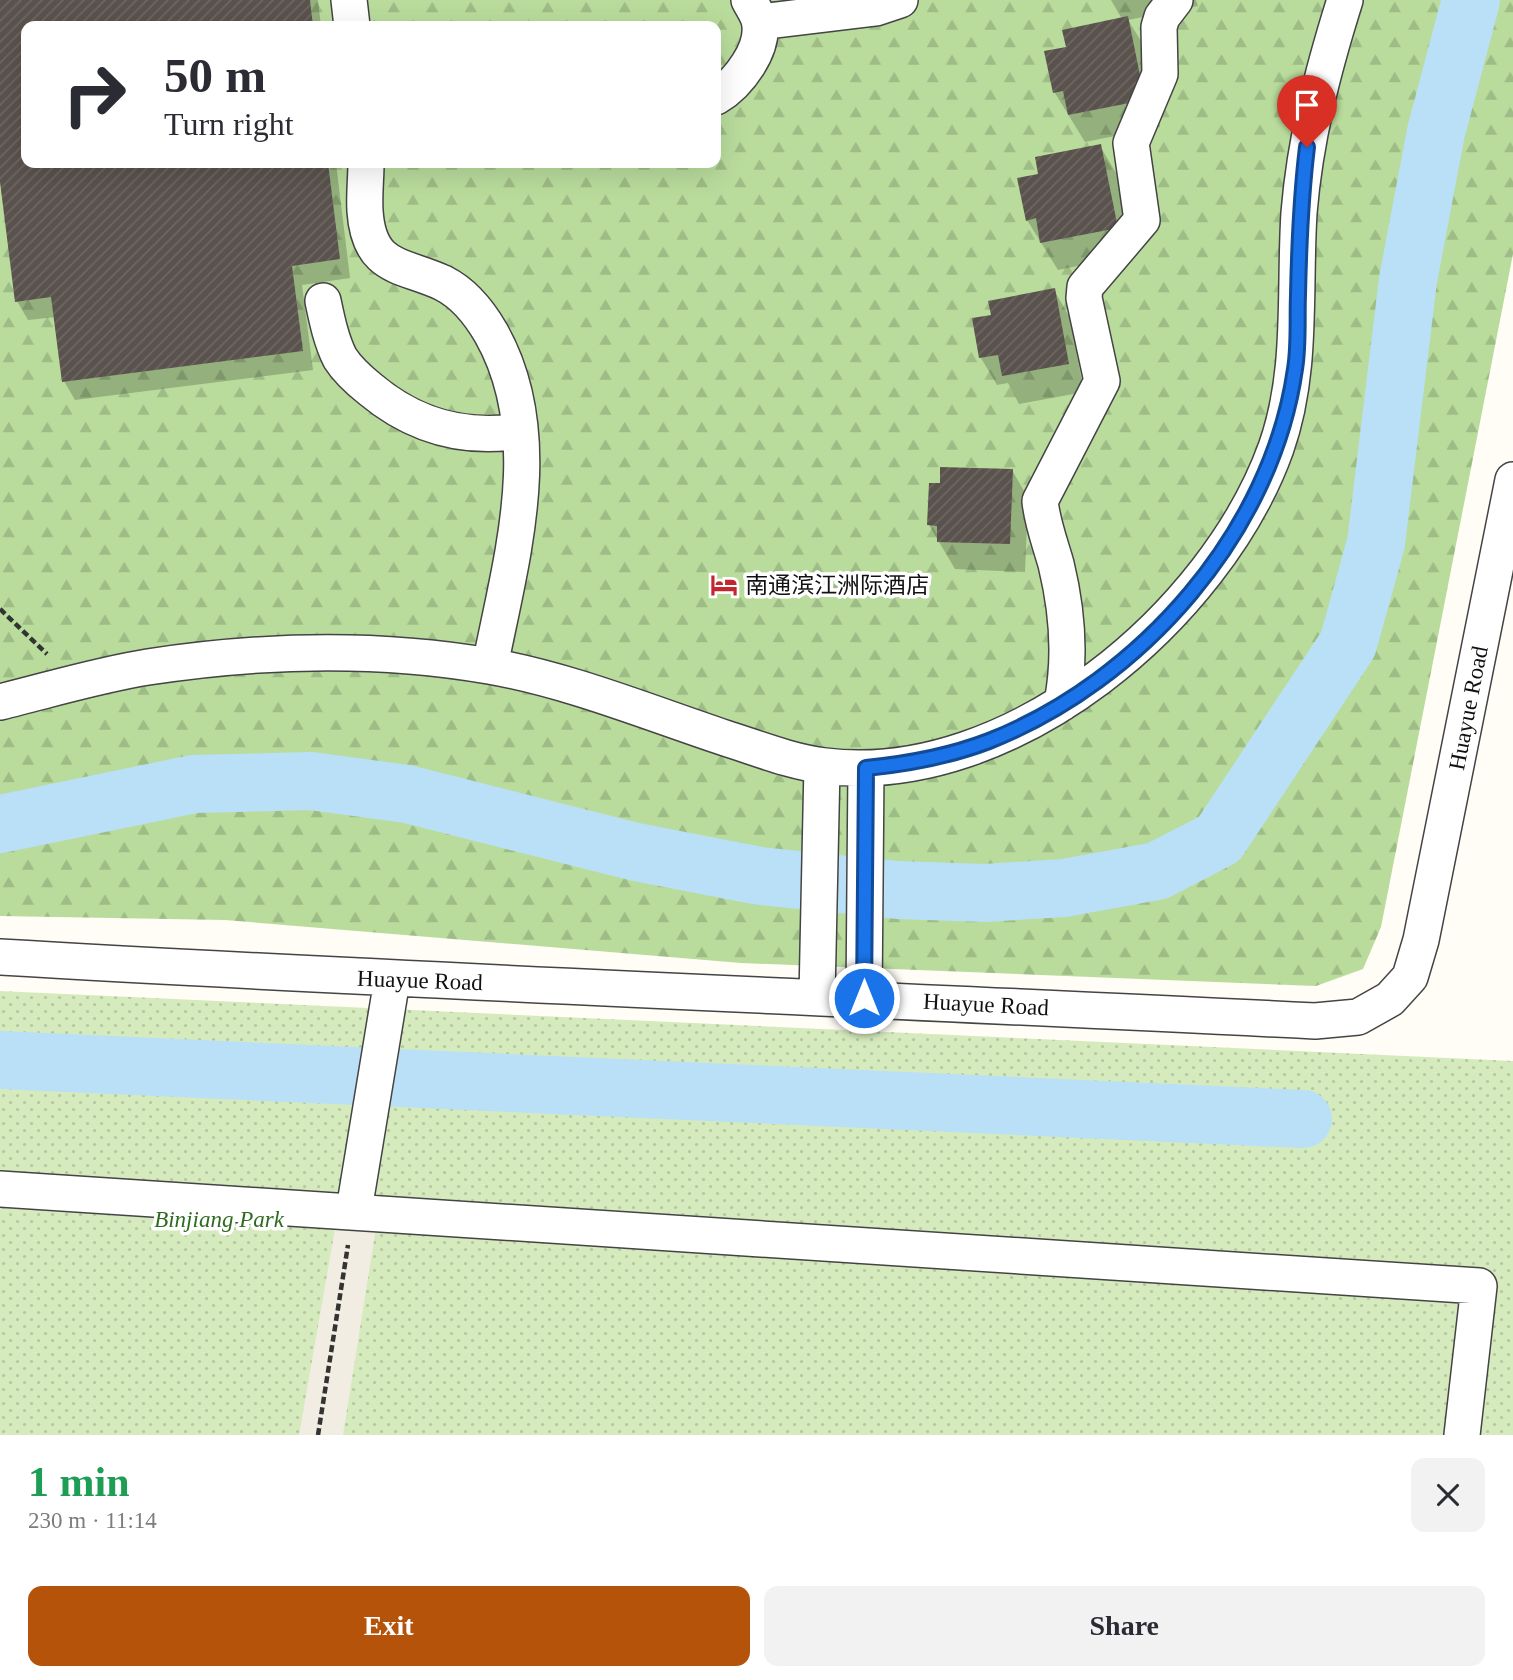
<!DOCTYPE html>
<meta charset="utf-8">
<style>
body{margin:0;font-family:"Times New Roman","Noto Sans SC",serif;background:#f2f2f3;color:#2b2b33;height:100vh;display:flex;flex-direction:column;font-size:26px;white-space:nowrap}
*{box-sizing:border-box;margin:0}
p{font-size:23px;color:#7c7c81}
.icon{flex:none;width:38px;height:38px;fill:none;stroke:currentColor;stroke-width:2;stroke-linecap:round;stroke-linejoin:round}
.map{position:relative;height:1435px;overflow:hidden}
.sheet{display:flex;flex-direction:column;background:#fff;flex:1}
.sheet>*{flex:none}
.guide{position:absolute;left:21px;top:21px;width:700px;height:147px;border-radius:14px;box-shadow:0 7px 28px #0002;background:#fff;color:#2b2b33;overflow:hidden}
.pin{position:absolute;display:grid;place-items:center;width:60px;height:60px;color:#fff;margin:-72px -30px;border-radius:50% 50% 50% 0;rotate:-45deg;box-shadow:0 0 7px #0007}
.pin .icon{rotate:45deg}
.me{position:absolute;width:77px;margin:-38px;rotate:0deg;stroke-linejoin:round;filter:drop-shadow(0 0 5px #0008)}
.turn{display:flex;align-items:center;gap:24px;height:147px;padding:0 28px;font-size:32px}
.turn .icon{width:91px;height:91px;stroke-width:2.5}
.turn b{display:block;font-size:49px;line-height:60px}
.round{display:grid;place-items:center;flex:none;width:74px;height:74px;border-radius:14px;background:#f2f2f3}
.headline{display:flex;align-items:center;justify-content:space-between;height:119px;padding:0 28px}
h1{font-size:42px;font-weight:700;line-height:52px;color:#1e9e55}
.button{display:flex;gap:14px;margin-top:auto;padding:14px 28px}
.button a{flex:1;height:80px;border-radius:14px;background:#b45309;color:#fff;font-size:28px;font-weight:700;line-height:80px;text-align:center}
.button a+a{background:#f2f2f3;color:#2b2b33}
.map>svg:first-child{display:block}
.forest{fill:url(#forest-firs);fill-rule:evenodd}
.park{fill:url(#park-dots)}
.plaza{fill:#f1ede2}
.shadow{fill:#0003}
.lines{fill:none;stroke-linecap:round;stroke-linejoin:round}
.river{stroke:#b9e0f7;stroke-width:58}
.building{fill:url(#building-hatch)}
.minor-casing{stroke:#444;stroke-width:38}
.path{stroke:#333;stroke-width:4.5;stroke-dasharray:7 3.5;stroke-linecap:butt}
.minor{stroke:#fff;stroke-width:35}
.route-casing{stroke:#114b97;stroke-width:18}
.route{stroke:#1a73e8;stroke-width:12}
.labels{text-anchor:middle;stroke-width:7;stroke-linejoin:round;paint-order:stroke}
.poi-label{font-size:23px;fill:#111;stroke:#fff;text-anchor:start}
.street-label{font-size:23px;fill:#111;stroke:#fff}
.park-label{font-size:23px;font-style:italic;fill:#2f6b1f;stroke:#fff}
</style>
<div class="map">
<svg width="1513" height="1435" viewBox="0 0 1513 1435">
<defs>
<pattern id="forest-firs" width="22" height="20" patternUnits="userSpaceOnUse" patternTransform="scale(1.75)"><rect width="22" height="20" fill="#b9dc9c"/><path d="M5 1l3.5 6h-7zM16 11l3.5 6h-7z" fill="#9ebc85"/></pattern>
<pattern id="park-dots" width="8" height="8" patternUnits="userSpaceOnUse" patternTransform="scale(1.75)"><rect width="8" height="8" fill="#d5ebbd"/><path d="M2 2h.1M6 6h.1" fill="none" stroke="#b6c8a1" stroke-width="1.8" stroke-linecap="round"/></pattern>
<pattern id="building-hatch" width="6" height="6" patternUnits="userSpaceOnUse" patternTransform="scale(1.75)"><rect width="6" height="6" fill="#5a524d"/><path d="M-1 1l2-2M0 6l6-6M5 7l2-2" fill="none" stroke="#6d6662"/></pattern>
</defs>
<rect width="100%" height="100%" fill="#fffdf5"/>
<!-- forest -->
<path class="forest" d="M0 0H1513V254L1381 927 1363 969 1316 986 741 963 225 920 0 916ZM26 26H716V163H26Z"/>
<!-- park -->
<path class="park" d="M0 991 1513 1061V1435H0Z"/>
<!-- plaza -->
<path class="plaza" d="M336 1223 376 1228 343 1435H299Z"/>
<!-- shadow -->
<path class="shadow" d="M0 0H318L321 26H26V163H336L350 278 302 285 313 370 75 400 64 381 56 317 28 320 17 301 0 167Z
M1111 0H1196L1198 6 1128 20 1144 46 1160 127 1085 142 1055 93 1046 52 1068 48 1122 19Z
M1100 146 1116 173 1132 255 1058 270 1027 220 1040 175Z
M1054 290 1070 318 1084 392 1019 404 1008 383 997 385 981 358 993 316Z
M1012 470 1028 498 1025 572 955 569 929 525Z"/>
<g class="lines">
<!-- river -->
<path class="river" d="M0 824 194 784 311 781 407 794 636 852 760 876 898 890 985 893 1064 888 1157 871 1219 839 1348 644 1376 543 1408 280 1436 132 1471 0
M0 1060 1303 1119"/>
</g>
<!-- building -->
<path class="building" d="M0 0H310L313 26H26V163H328L340 259 292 266 303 351 62 382 51 297 15 302 0 182Z
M1128 16 1145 100 1068 115 1063 91 1053 93 1044 51 1066 47 1062 30Z
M396 22 397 26H379L378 25Z
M1101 144 1118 228 1040 243 1036 218 1026 221 1017 178 1038 174 1035 157Z
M1055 288 1069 364 1002 376 998 355 979 358 972 318 991 315 988 301Z
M940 467 1013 469 1010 544 937 542V526L927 525 929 483H940Z"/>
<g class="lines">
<defs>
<path id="minor" d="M349 0 352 26
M760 22 876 8 900 0
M716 97C738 84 766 48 759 20 757 13 752 6 749 0
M366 163C366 178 364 195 365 211 369 270 402 264 443 283 463 293 480 314 491 333 549 435 511 559 490 666
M323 301C327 320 331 340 340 358 347 369 360 381 370 389 414 426 463 440 520 431
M0 702C49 690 98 675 148 667 259 650 378 647 489 666 569 680 647 712 725 738 757 748 791 762 825 766 1011 789 1216 615 1276 448 1303 372 1294 292 1299 213 1305 139 1323 70 1345 0
M1062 703C1071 657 1067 609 1056 564 1050 543 1042 522 1040 501L1102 381 1084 298 1085 287 1142 220 1131 143 1160 74 1159 27 1162 17 1175 0
M0 957C438 983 877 999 1315 1021L1358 1017 1390 999 1410 977 1421 940 1513 480
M817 996 822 766
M864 998 866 768
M0 1189 1479 1286 1462 1435
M354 1210 392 980"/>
</defs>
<!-- minor casing -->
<use href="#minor" class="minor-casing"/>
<!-- path -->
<path class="path" d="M0 609 47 654
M318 1435 348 1245"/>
<!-- minor -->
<use href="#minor" class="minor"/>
</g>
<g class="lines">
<defs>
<path id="route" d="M864 998 866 768C907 764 950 756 989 741 1141 681 1272 532 1295 369 1299 345 1297 319 1298 295 1299 245 1301 197 1307 147"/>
</defs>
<!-- route casing -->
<use href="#route" class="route-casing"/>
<!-- route -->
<use href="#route" class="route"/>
</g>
<!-- icons -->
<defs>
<symbol id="hotel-bare" viewBox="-9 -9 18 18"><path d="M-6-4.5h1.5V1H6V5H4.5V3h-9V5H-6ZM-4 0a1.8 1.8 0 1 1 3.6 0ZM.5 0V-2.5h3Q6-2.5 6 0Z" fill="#c4262e" stroke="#fff" stroke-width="2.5" paint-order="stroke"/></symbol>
</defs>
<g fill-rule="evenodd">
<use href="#hotel-bare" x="705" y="566" width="38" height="38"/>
</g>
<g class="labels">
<!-- poi labels -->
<g class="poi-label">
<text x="745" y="593">南通滨江洲际酒店</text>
</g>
<!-- street labels -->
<g class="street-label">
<text transform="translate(1468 708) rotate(-79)" y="8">Huayue Road</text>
<text transform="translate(420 980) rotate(2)" y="8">Huayue Road</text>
<text transform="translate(986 1004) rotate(3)" y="8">Huayue Road</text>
</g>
<!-- park labels -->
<g class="park-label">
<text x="219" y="1227">Binjiang Park</text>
</g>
</g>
</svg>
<div class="pin" style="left:1307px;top:147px;background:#d93025"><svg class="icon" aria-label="arrive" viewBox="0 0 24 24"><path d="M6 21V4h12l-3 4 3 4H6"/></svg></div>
<svg class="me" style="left:864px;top:998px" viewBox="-20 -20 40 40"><circle r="17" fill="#1a73e8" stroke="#fff" stroke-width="3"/><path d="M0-11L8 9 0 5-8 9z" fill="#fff"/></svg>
<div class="guide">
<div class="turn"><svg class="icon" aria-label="right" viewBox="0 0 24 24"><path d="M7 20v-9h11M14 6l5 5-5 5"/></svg><div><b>50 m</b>Turn right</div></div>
</div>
</div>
<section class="sheet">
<div class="headline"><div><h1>1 min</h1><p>230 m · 11:14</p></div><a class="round"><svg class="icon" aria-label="close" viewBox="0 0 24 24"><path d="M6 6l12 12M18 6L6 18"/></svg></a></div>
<div class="button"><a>Exit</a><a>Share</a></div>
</section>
